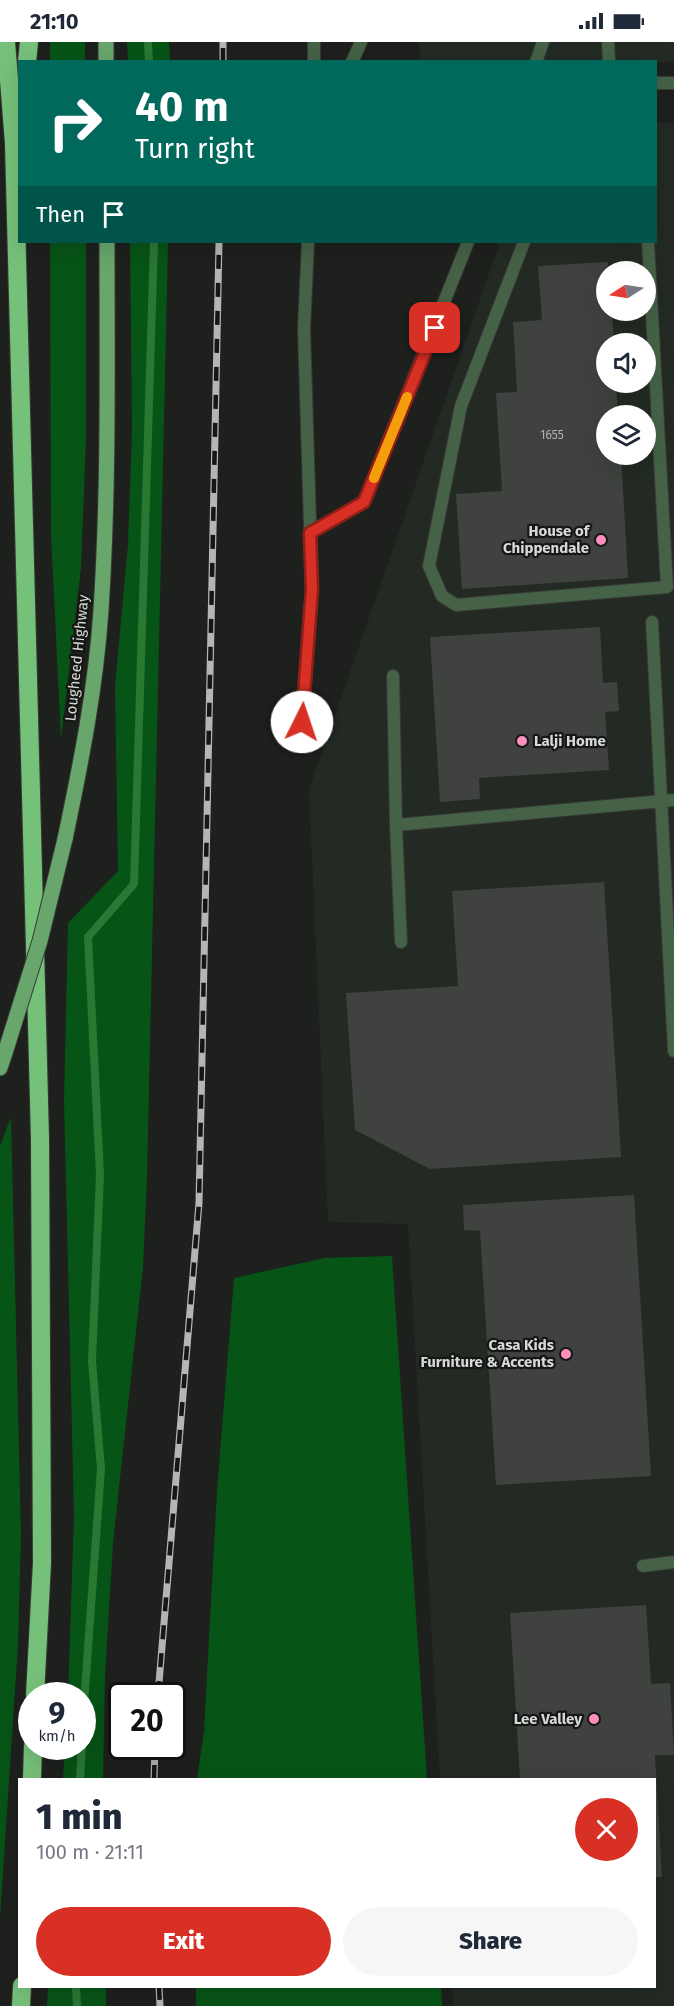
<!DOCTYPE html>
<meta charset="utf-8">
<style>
body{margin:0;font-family:"Fira Sans",sans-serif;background:#f6f6f7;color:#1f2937;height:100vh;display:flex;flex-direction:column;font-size:22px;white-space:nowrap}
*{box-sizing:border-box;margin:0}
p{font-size:20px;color:#747a83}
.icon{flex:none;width:33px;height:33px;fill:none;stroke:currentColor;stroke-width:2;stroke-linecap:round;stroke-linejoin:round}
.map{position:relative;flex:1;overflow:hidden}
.sheet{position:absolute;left:18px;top:1736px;width:638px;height:210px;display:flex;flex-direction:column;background:#fff;border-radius:0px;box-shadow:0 6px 24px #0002}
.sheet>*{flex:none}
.hud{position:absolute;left:18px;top:18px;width:639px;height:183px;border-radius:0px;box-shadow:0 6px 24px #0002;background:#00695c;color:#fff;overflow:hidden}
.needle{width:39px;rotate:258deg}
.controls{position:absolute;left:596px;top:219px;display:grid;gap:12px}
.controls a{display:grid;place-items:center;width:60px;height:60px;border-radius:50%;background:#fff;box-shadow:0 6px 24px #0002;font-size:30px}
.speed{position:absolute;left:18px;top:1640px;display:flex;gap:12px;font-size:30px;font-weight:700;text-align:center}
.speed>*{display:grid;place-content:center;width:78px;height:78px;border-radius:50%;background:#fff;box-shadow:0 6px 24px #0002;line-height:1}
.speed small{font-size:15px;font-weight:400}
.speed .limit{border:3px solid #111;border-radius:9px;background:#fff;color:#111}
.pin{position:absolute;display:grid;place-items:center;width:51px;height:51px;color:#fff;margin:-26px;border-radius:12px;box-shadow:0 3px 9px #0006}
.me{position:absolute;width:66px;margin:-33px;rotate:4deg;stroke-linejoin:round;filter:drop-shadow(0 0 4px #0008)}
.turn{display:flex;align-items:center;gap:21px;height:126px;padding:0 18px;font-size:27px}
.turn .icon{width:78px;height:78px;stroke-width:2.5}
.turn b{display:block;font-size:42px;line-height:51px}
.then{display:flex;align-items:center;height:57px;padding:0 18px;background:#0003;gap:12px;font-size:22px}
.round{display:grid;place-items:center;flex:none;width:63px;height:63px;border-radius:32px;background:#f6f6f7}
.headline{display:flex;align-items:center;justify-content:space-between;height:102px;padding:0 18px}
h1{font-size:36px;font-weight:800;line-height:45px}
.action{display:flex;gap:12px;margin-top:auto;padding:12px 18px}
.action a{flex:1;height:69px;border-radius:36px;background:#d93025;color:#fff;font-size:24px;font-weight:800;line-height:69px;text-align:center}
.action a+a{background:#f6f6f7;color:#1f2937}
.status{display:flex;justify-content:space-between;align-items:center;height:42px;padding:0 30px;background:#fff;direction:ltr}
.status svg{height:16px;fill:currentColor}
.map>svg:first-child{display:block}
.built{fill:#232a23;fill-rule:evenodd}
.green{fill:#075417}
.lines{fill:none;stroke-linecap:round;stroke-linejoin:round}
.stream{stroke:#2b7734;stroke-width:8}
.building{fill:#3f423f}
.lane-casing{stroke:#373a37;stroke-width:14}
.primary-casing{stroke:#373a37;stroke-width:17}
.highway-casing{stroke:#373a37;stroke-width:20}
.lane{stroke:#456246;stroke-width:12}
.primary{stroke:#68a66b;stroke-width:15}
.highway{stroke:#76c17a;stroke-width:18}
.rail-casing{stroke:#b4b6b4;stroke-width:7}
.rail{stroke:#141714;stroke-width:4.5;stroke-dasharray:14;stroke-linecap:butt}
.primary-bridge-casing{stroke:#373a37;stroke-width:17;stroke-linecap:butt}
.primary-bridge{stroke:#68a66b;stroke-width:15}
.route-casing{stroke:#8d1f18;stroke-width:15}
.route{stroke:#d93025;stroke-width:10}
.slow{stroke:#f59e0b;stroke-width:10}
.poi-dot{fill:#fe8ebb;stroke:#141714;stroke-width:2}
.labels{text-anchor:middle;stroke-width:4.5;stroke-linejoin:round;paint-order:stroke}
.number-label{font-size:12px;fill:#b1b3b1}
.poi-label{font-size:15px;font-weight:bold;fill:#d7d9d7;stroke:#141714;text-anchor:end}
.street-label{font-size:15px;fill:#d7d9d7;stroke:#141714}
</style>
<div class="status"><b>21:10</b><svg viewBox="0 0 49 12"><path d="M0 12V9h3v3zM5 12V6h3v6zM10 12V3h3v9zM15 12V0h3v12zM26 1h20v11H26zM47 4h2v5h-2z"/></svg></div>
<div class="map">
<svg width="674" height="1964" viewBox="0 0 674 1964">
<rect width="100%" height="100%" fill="#1d201d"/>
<!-- built -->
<path class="built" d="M419 0H674V20L420 19Z
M674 80V1964H453L452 1944H654V1737H440L408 1182 328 1180 309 748 500 200H656V81ZM606 230H645V268H606ZM606 302H645V340H606ZM606 374H645V412H606Z"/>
<!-- green -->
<path class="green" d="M50 0H85V19H50Z
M127 0H169L170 19H128Z
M50 200H86V396L81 526 61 697 51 493Z
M130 200H168L147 1136 143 1225 113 1501 105 1634 103 1737H63L65 1704H82V1653H68L74 1474 64 1058 68 881 118 829 115 644 128 503 132 388Z
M11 1075 21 1493 18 1603 0 1876V1104Z
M392 1214 427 1737H197L204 1689 217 1449 234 1236 325 1216Z
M48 1944H106V1964H47Z
M196 1944H441L442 1964H196Z"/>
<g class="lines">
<!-- stream -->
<path class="stream" d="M148 0 149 20
M82 1689 101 1427 92 1319 100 1133 88 895 134 842 154 200
M80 1737 82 1704
M76 1944 77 1964"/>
</g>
<!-- building -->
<path class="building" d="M608 220 606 268H612L614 302H606V340H616L618 374H606V412H621L628 536 462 547 456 452 502 449 496 351 517 350 513 280 542 278 538 224Z
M600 585 603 641 617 640 619 669 605 670 609 728 479 736 480 757 440 760 430 595Z
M604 840 621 1115 430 1127 355 1088 346 951 458 944 452 849Z
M634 1153 651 1434 496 1443 480 1189 464 1188 463 1163Z
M646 1563 651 1642 670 1641 674 1713H655L662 1835H654V1737H520L510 1571Z"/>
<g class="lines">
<defs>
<path id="lane" d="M314 0V20
M608 0 609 20
M352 20 361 0
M536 20 543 0
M656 41H674
M524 200 461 364 429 524 442 554 456 563 667 545 648 200
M310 491 364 460 468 200
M652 580 674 1009
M393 634 396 783
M302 680 312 547 304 287 308 200
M401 900 396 783 674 758
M643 1524 674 1520"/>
<path id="primary" d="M106 0V20
M65 797C81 721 96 645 101 568 109 445 107 322 107 200
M0 1026 5 1011"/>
<path id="highway" d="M6 0 14 101 40 1097 42 1521 35 1653
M27 20 29 0
M32 1737 33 1704
M21 1964 22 1944"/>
</defs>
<!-- lane casing -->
<use href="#lane" class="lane-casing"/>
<!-- primary casing -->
<use href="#primary" class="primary-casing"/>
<!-- highway casing -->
<use href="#highway" class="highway-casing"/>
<!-- lane -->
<use href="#lane" class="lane"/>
<!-- primary -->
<use href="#primary" class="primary"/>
<!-- highway -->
<use href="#highway" class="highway"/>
<defs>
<path id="rail" d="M223 20V0
M158 1653 199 1161 219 200
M154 1737 155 1704
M159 1944 160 1964"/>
</defs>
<!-- rail casing -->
<use href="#rail" class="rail-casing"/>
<!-- rail -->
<use href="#rail" class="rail"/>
<defs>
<path id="primary-bridge" d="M5 1011 40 899 65 797"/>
</defs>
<!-- primary-bridge casing -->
<use href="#primary-bridge" class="primary-bridge-casing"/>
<!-- primary-bridge -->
<use href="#primary-bridge" class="primary-bridge"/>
</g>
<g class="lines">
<defs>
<path id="route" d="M302 680 312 547 310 491 364 460 435 286"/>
</defs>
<!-- route casing -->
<use href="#route" class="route-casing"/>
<!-- route -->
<use href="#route" class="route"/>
<!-- slow -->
<path class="slow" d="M374 436 407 355"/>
</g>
<!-- markers -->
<g class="poi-dot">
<circle cx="601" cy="498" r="6"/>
<circle cx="522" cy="699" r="6"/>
<circle cx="566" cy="1312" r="6"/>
<circle cx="594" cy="1677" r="6"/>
</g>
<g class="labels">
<!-- number labels -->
<g class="number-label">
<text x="552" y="397">1655</text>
</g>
<!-- poi labels -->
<g class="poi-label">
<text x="589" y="494">House of<tspan x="589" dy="17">Chippendale</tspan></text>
<text x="534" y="704" text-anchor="start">Lalji Home</text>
<text x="554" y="1308">Casa Kids<tspan x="554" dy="17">Furniture &amp; Accents</tspan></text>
<text x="582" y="1682">Lee Valley</text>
</g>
<!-- street labels -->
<g class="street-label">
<text transform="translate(77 616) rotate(-84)" y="5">Lougheed Highway</text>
</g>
</g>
</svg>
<div class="controls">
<a><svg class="needle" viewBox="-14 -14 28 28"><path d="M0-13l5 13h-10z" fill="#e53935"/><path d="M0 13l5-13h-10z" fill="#747a83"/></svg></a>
<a><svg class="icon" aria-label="sound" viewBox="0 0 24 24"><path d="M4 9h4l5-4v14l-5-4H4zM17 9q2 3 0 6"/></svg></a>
<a><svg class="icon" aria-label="layers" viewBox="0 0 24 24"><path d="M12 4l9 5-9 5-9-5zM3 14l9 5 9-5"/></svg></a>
</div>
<div class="speed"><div>9<small>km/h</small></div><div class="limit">20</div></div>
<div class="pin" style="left:435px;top:286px;background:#d93025"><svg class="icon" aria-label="arrive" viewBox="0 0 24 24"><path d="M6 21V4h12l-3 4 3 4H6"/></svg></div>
<svg class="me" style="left:302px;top:680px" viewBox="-20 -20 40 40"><circle r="19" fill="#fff"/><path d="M0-13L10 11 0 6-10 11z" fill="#d93025"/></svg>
<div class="hud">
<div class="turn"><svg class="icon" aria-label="right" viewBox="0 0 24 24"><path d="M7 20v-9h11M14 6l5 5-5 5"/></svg><div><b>40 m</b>Turn right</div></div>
<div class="then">Then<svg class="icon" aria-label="arrive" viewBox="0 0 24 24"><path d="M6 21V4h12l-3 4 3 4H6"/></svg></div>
</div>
<section class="sheet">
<div class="headline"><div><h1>1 min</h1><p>100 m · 21:11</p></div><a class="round" style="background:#d93025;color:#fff"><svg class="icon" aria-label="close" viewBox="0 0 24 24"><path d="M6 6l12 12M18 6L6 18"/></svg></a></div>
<div class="action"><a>Exit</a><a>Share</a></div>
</section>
</div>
